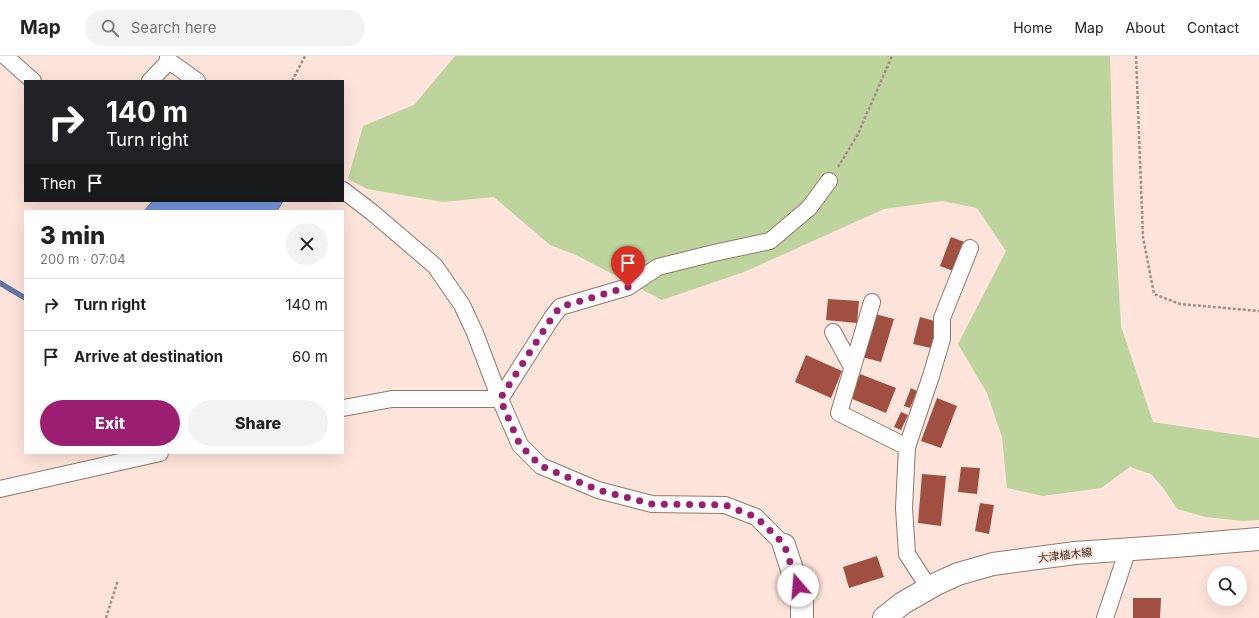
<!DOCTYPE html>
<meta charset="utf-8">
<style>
body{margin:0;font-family:Inter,"Noto Sans JP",sans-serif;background:#f2f2f2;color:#222;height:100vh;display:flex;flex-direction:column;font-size:15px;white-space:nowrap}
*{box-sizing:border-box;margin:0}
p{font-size:13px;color:#767676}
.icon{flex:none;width:22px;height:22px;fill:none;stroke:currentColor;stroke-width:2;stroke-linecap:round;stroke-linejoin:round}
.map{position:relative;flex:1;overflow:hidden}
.drawer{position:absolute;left:24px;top:154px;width:320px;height:244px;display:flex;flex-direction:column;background:#fff;border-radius:0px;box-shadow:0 4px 16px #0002}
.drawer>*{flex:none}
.hud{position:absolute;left:24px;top:24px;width:320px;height:122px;border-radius:0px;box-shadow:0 4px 16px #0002;background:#202124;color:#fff;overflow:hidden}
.buttons{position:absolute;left:1207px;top:510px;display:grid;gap:8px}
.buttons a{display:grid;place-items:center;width:40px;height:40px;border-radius:50%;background:#fff;box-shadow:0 4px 16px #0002;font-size:20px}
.pin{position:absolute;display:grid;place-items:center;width:34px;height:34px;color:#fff;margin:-41px -17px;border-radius:50% 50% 50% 0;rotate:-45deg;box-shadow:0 0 4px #0007}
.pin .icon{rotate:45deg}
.me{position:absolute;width:44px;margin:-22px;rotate:342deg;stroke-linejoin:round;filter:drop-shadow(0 0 3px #0008)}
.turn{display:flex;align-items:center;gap:14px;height:84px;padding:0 16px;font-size:18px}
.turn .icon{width:52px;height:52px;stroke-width:2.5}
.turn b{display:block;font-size:28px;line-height:34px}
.then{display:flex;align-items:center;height:38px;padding:0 16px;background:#0003;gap:8px;font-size:15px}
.round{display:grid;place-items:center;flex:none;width:42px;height:42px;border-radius:21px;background:#f2f2f2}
.summary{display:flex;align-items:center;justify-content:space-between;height:68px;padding:0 16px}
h1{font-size:24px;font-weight:800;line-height:30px}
.action{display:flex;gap:8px;margin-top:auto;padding:8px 16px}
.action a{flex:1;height:46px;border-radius:24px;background:#9c1e73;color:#fff;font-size:16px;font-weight:800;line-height:46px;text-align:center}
.action a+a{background:#f2f2f2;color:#222}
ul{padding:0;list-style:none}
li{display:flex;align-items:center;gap:12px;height:52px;padding:0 16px;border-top:1px solid #e0e0e0}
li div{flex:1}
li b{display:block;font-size:15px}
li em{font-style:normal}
header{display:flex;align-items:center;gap:24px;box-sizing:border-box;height:56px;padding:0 20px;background:#fff;border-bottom:1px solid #e0e0e0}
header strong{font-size:19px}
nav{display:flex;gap:22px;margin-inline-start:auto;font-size:14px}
.search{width:280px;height:36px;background:#f2f2f2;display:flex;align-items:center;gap:10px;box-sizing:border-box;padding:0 14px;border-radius:22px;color:#767676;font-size:15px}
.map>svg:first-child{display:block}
.green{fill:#bdd59c}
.water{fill:#7798de;stroke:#6376a6}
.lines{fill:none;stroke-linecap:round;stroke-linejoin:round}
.stream{stroke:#6376a6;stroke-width:5.5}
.building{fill:#a04f41}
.street-casing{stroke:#93776c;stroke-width:18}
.secondary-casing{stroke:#93776c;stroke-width:24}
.primary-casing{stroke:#93776c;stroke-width:24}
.path{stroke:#a38f88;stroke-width:2.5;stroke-dasharray:3 2;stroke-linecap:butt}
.street{stroke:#fff;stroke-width:16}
.secondary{stroke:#fff;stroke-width:22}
.primary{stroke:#fff;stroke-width:22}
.route{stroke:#9c1e73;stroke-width:7;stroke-dasharray:0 12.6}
.labels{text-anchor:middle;stroke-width:4;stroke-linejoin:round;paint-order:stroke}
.street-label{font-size:11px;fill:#332722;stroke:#fee4da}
</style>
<header>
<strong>Map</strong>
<div class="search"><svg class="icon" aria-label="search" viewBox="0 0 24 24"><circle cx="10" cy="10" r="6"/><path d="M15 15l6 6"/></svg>Search here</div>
<nav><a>Home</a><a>Map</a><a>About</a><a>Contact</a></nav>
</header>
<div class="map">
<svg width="1259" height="562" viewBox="0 0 1259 562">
<rect width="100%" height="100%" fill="#fee4da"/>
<!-- green -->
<path class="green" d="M455 0H1110L1114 148 1121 270 1153 366 1259 382V464L1243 465 1206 461 1177 453 1164 433 1151 418 1130 411 1101 432 1043 440 1007 432 1002 381 987 337 958 288 1006 195 977 152 942 145 884 153 744 216 662 244 576 199 550 189 494 141 443 146 367 133 348 123 363 70 414 49Z"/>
<!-- water -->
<path class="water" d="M153 145H283L277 155H144Z"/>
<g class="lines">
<!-- stream -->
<path class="stream" d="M0 227 25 242"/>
</g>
<!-- building -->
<path class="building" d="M951 181 967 187 956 216 940 210Z
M828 243 859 245 857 267 826 264Z
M875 258 894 263 881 306 862 301Z
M920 261 938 266 931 292 913 288Z
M806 299 842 315 831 342 795 326Z
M860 318 896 332 886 357 850 342Z
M911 332 917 335 910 352 904 350Z
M937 342 957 350 941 392 921 385Z
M901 356 908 359 901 374 894 371Z
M961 411 980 412 977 438 958 436Z
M922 418 946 420 941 470 918 467Z
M980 447 994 449 989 478 975 475Z
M877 500 884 521 849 532 843 511Z
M1133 542H1161L1160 562H1133Z"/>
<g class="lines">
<defs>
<path id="street" d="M5 0 33 25
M168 0 169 5 197 25
M150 25 169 5
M343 134 373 157 435 210 462 249 475 277 500 343 520 389 541 410 598 434 652 448 725 449 756 461 784 489
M872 246 839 357 907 391
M833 276 852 311
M500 343 551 263 560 251 628 231 658 211 714 197 770 185 809 152 829 125
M343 352 392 343H500
M0 433 160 397
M929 532 907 498 904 452 907 391 931 320 942 283V262L970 192
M1105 562 1128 493"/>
<path id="secondary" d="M784 489 802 544V562"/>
<path id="primary" d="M884 562 903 547 936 528 958 518 993 508 1075 497 1176 490 1259 483"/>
</defs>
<!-- street casing -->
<use href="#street" class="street-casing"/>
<!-- secondary casing -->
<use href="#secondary" class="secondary-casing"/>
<!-- primary casing -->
<use href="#primary" class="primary-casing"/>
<!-- path -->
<path class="path" d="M1136 0 1143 181 1154 238 1180 248 1259 255
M292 25 305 0
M838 111 857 80 892 0
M106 562 118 524"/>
<!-- street -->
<use href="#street" class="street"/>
<!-- secondary -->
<use href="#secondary" class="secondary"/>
<!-- primary -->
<use href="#primary" class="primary"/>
</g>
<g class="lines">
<!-- route -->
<path class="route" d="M628 231 560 251 551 263 500 343 520 389 541 410 598 434 652 448 725 449 756 461 784 488 798 530"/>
</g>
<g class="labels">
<!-- street labels -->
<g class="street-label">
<text transform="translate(1065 499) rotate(-7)" y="4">大津植木線</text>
</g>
</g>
</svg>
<div class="buttons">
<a><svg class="icon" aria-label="search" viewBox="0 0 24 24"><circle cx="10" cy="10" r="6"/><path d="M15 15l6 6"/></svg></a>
</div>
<div class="pin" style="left:628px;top:231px;background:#d93025"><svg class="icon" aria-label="arrive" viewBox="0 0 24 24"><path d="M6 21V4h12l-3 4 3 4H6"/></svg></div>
<svg class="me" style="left:798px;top:530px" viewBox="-20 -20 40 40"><circle r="19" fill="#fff"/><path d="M0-13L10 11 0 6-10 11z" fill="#9c1e73"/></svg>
<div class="hud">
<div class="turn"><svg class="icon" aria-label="right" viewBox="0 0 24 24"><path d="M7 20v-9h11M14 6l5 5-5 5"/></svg><div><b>140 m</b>Turn right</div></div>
<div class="then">Then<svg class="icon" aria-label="arrive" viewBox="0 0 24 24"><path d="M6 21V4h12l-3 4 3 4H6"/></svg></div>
</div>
<section class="drawer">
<div class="summary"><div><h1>3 min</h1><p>200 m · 07:04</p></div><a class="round"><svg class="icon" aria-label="close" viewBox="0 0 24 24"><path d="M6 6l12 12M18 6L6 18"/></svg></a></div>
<ul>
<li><svg class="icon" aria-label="right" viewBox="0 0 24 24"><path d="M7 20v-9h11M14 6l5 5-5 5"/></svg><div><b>Turn right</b></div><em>140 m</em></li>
<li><svg class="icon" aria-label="arrive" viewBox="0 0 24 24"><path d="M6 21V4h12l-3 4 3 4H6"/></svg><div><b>Arrive at destination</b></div><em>60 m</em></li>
</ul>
<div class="action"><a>Exit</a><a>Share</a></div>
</section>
</div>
